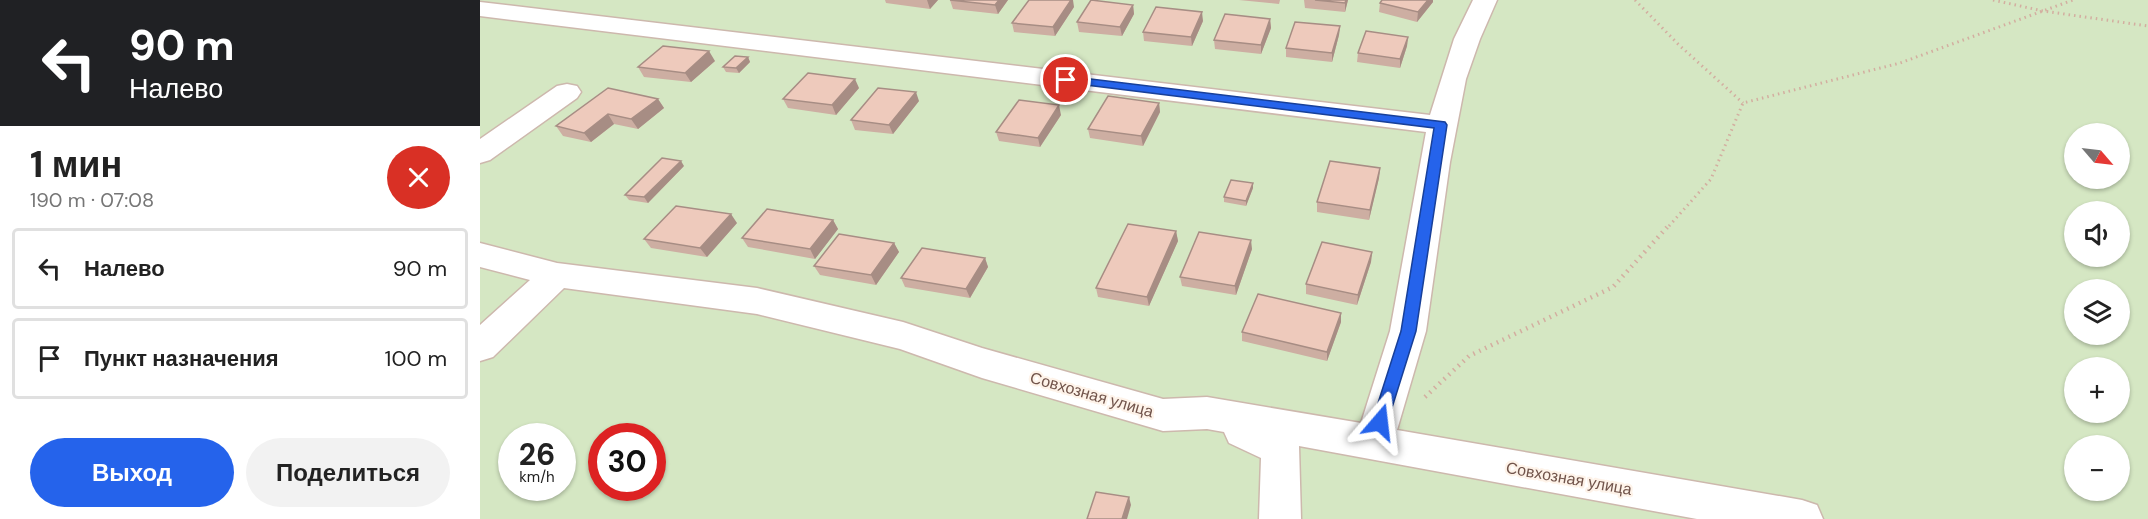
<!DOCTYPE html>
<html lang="ru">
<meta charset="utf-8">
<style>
body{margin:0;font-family:"DM Sans",sans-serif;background:#f2f2f2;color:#222;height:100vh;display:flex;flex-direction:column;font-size:22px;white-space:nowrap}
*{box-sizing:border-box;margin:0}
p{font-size:20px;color:#767676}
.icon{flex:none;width:33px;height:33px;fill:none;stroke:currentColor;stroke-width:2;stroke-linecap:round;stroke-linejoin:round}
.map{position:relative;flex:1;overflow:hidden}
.sheet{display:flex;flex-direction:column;background:#fff;width:480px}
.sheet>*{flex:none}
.banner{background:#202124;color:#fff;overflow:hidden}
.needle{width:39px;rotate:118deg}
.controls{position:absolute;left:1584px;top:123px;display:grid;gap:12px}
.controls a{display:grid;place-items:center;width:66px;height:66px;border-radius:50%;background:#fff;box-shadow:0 2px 4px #0004;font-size:30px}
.speed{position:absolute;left:18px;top:423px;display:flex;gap:12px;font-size:30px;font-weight:700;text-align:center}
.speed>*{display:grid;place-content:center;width:78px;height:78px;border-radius:50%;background:#fff;box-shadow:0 2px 4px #0004;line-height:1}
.speed small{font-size:15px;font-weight:400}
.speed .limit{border:9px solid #d22;background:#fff;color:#111}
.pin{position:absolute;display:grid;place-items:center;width:51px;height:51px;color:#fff;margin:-26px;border:3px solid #fff;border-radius:50%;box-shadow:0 2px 6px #0007}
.me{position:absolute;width:66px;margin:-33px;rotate:17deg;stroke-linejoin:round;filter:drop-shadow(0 0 4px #0008)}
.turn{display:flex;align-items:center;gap:21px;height:126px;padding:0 30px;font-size:27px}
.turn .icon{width:78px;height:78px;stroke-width:2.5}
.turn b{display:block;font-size:42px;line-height:51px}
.round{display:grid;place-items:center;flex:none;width:63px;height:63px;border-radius:32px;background:#f2f2f2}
.summary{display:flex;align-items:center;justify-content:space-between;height:102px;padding:0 30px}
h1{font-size:36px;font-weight:800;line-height:45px}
.button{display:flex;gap:12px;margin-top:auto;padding:12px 30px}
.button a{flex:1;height:69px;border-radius:36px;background:#2563eb;color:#fff;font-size:24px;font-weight:800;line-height:69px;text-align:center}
.button a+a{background:#f2f2f2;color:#222}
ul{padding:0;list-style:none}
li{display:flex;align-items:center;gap:18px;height:81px;margin:0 12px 9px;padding:0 18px;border:3px solid #e0e0e0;border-radius:6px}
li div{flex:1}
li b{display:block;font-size:22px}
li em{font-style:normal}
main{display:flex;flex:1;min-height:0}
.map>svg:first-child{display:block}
.green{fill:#d5e7c3;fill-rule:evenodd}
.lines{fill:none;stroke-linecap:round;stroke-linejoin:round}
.minor-casing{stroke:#cdb8ad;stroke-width:3}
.path-far1{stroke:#d3aea0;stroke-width:3;stroke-dasharray:1.5 4;stroke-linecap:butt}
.path{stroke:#d3aea0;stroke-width:4.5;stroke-dasharray:1.5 5;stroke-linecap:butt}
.minor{fill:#fff;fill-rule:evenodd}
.wall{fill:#cdaea2}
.shaded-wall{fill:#a78d84}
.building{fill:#eecabc;stroke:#a78d84;stroke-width:1.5}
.route{fill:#2563eb;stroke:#184099;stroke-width:1.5}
.labels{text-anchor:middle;stroke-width:4.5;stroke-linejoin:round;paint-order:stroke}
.street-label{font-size:16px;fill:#71544b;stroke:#fef3e9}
</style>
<main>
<section class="sheet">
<div class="banner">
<div class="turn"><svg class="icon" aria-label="left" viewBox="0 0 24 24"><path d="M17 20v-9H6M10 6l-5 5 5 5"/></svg><div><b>90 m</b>Налево</div></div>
</div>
<div class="summary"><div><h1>1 мин</h1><p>190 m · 07:08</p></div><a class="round" style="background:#d93025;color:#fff"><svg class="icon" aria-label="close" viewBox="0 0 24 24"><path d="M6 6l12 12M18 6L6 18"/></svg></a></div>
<ul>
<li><svg class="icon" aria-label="left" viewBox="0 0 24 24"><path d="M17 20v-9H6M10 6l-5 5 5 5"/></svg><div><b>Налево</b></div><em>90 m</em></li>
<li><svg class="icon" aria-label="arrive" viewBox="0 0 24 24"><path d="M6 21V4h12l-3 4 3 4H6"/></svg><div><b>Пункт назначения</b></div><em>100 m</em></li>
</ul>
<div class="button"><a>Выход</a><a>Поделиться</a></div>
</section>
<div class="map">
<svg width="1668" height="519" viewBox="0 0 1668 519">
<rect width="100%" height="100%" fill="#faefe3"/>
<!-- green -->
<path class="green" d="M0 0H1668V519H0ZM1594 134H1640V178H1594ZM1594 212H1640V256H1594ZM1594 290H1640V334H1594ZM1594 368H1640V412H1594ZM32 436H82V488H32ZM122 436H172V488H122ZM1594 446H1640V490H1594Z"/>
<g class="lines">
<defs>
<path id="minor" d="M993 0H1017L1000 39 986 79 970 162 946 331 917 430 1322 500 1337 505 1343 519H1217L819 446 821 519H779L781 458 749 443 744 432 727 429 683 431 502 378 420 349 277 314 84 288 13 357 0 361V325L50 280 0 267V243L77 263 277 288 423 322 502 348 683 399 727 397 881 423 910 331 946 132 0 16V2L950 115 974 39Z
M87 84 97 86 101 92 97 98 10 160 0 163V139L77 86Z"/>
</defs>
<!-- minor casing -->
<use href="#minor" class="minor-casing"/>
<!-- path-far1 -->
<path class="path-far1" d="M1155 0 1199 45 1263 103
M1513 0 1563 11 1668 26
M1189 226 1231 179 1263 103 1420 63 1593 0"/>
<!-- path -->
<path class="path" d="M945 397 989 356 1133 287 1190 224"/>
<!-- minor -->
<use href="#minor" class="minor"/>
</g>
<!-- wall -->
<path class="wall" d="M405 0H458L450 9 406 3Z
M470 0H528L518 14 473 9Z
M759 0H800L799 4Z
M824 0H868L865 12 825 8Z
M953 2 937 22 899 12 900 3Z
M653 5 654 14 642 36 599 32 597 22Z
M594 7 575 36 534 32 532 23Z
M790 19 791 28 781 54 735 49 734 40Z
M723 21 712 46 664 41 663 32Z
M860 26 859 35 852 62 806 57V48Z
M928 37 927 46 920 68 877 62 878 53Z
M268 57 270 62 259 73 246 72 243 67Z
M235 61 211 82 164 77 158 67Z
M379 88 356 115 308 108 303 99Z
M178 99 184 108 158 129 134 124 111 142 83 136 76 126Z
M439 101 413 134 375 130 371 120Z
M679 103 680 112 663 146 610 138 608 129Z
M581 115 560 147 519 141 516 132Z
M204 166 168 203 149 200 145 195Z
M900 168 899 178 889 220 837 212V202Z
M773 183V188L766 206 744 202V197Z
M353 220 358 229 335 259 268 247 262 238Z
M257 223 227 257 171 248 164 239Z
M696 231 698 241 669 306 618 297 616 288Z
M414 243 419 252 396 285 340 275 334 266Z
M772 249 756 295 702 286 700 277Z
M892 252 891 262 877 305 826 294V284Z
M505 258 508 267 490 298 425 287 421 278Z
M861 313V322L847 361 762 341V332Z"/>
<!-- shaded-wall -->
<path class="shaded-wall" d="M447 0H458L450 9Z
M519 0H528L518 14 515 5Z
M591 0H593L594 7 575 36 573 27Z
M866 0H868L865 12V3Z
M948 0H953V2L937 22 938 12Z
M653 5 654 14 642 36 640 27Z
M722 12 723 21 712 46 711 37Z
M790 19 791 28 781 54V45Z
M860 26 859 35 852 62V53Z
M928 37 927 46 920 68V59Z
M229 51 235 61 211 82 205 73Z
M268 57 270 62 259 73 256 68Z
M375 79 379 88 356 115 352 105Z
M436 92 439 101 413 134 409 125Z
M178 99 184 108 158 129 151 119Z
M679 103 680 112 663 146 661 136Z
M579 105 581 115 560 147 558 138Z
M128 114 134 124 111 142 104 133Z
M201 161 204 166 168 203 164 197Z
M900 168 899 178 889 220 890 210Z
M773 183V188L766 206V201Z
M251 214 257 223 227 257 220 248Z
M353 220 358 229 335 259 330 249Z
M696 231 698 241 669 306 667 297Z
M771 240 772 249 756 295 755 286Z
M414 243 419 252 396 285 391 275Z
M892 252 891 262 877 305 878 295Z
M505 258 508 267 490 298 486 289Z
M861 313V322L847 361V352Z
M649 497 651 505 647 519H642Z"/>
<!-- building -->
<path class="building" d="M470 0H519L515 5Z
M549 0H591L573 27 532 23Z
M611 0 653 5 640 27 597 22Z
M835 0H866L865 3Z
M902 0H948L938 12 900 3Z
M676 7 722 12 711 37 663 32Z
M745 14 790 19 781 45 734 40Z
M815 22 860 26 852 53 806 48Z
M886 31 928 37 920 59 878 53Z
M183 46 229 51 205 73 158 67Z
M255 56 268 57 256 68 243 67Z
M328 73 375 79 352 105 303 99Z
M128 88 178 99 151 119 128 114 104 133 76 126Z
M398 88 436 92 409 125 371 120Z
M628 96 679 103 661 136 608 129Z
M539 100 579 105 558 138 516 132Z
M182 158 201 161 164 197 145 195Z
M850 161 900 168 890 210 837 202Z
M751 180 773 183 766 201 744 197Z
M196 206 251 214 220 248 164 239Z
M287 209 353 220 330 249 262 238Z
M648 224 696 231 667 297 616 288Z
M719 232 771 240 755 286 700 277Z
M359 234 414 243 391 275 334 266Z
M842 242 892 252 878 295 826 284Z
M442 248 505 258 486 289 421 278Z
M778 294 861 313 847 352 762 332Z
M616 492 649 497 642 519H607Z"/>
<!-- route -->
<path class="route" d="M586 76 965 122 967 125 936 331 906 427 900 429 895 427 892 422 921 331 954 128 582 82V77Z"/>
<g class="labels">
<!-- street labels -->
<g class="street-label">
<text transform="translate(612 394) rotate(16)" y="6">Совхозная улица</text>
<text transform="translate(1089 478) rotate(10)" y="6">Совхозная улица</text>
</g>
</g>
</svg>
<div class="controls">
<a><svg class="needle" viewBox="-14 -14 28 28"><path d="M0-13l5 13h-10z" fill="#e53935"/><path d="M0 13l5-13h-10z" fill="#767676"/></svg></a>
<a><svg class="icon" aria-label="sound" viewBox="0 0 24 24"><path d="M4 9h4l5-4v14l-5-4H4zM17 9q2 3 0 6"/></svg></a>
<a><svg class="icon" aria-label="layers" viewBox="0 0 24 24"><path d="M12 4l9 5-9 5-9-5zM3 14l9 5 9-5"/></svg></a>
<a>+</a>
<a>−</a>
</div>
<div class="speed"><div>26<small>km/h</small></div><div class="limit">30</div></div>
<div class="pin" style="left:586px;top:80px;background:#d93025"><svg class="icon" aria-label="arrive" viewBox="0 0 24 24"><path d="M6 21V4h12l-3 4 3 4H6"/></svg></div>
<svg class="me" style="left:900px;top:422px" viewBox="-20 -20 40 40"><path d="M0-17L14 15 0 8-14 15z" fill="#2563eb" stroke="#fff" stroke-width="4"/></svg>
</div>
</main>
